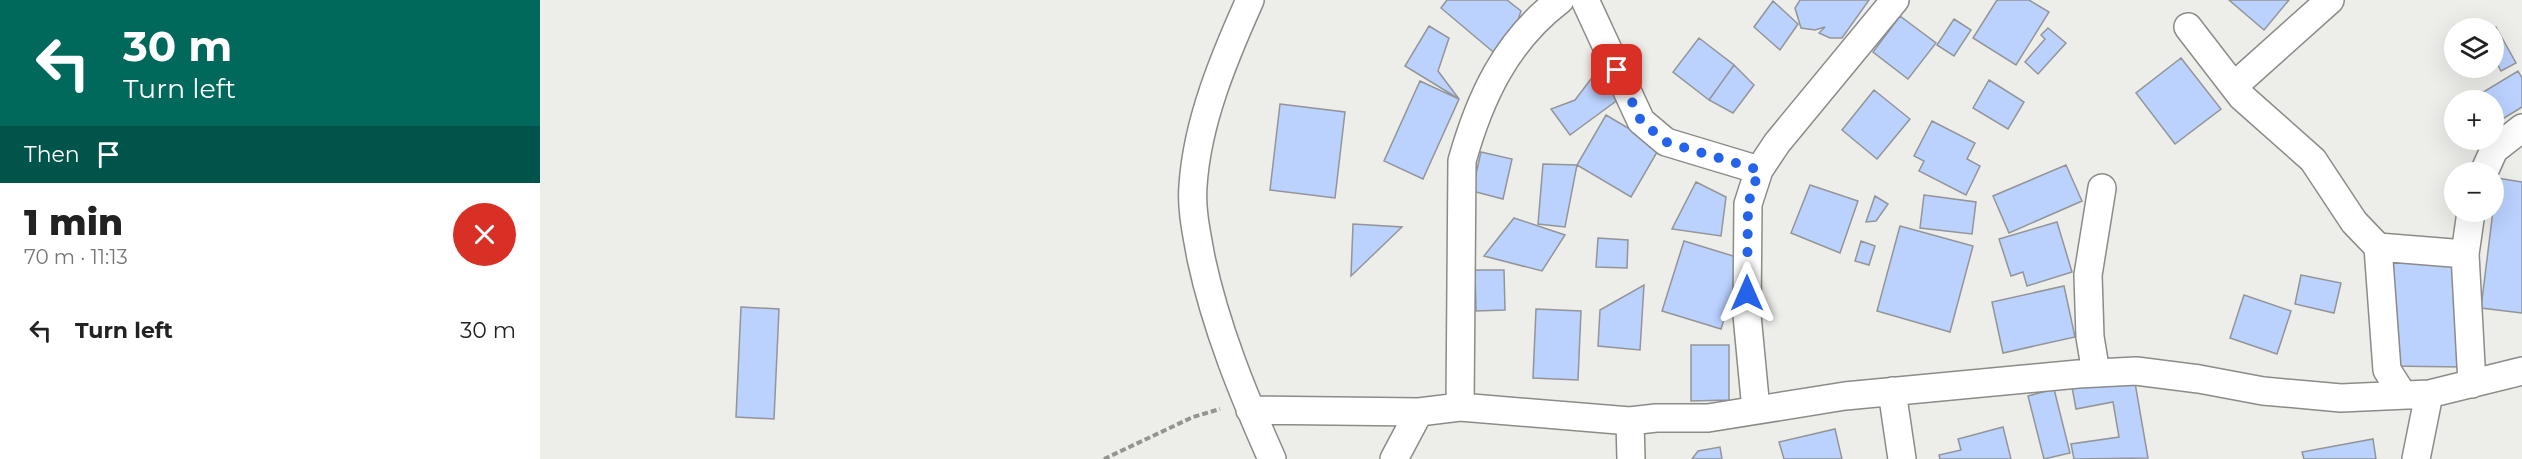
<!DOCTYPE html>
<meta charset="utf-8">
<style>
body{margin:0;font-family:Montserrat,sans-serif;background:#f2f2f2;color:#222;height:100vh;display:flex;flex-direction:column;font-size:22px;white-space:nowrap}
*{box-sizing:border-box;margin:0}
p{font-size:20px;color:#767676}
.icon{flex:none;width:33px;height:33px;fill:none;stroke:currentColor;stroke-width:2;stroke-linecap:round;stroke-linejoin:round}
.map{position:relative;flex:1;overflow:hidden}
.drawer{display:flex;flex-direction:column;background:#fff;width:540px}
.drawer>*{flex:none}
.hud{background:#00695c;color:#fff;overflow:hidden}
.tools{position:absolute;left:1904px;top:18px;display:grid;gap:12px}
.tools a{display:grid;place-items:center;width:60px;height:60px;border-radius:50%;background:#fff;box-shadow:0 6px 24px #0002;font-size:30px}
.pin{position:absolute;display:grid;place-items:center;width:51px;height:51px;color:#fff;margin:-26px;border-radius:12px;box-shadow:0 3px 9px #0006}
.me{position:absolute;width:66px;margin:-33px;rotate:0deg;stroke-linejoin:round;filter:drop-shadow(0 0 4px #0008)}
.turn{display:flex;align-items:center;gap:21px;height:126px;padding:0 24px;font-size:27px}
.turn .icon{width:78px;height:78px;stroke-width:2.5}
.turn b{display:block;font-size:42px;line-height:51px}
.then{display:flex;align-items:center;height:57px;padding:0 24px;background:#0003;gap:12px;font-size:22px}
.round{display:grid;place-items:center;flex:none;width:63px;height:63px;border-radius:32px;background:#f2f2f2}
.head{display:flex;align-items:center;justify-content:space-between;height:102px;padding:0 24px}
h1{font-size:36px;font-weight:800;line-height:45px}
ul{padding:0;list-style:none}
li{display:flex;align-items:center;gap:18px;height:90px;padding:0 24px}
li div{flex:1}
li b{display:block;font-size:22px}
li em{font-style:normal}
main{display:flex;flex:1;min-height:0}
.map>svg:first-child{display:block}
.building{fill:#bbd1fe;stroke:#939598;stroke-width:1.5}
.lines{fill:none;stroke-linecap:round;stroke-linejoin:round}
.street-casing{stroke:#8b8b88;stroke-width:30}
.path{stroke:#949491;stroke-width:4;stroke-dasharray:6 3;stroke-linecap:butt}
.street{stroke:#fff;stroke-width:27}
.route{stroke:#2563eb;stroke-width:10;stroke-dasharray:0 18}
</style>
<main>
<section class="drawer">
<div class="hud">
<div class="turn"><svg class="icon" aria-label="left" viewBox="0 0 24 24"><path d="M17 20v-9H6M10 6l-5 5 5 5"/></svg><div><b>30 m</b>Turn left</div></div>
<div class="then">Then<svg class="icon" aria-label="arrive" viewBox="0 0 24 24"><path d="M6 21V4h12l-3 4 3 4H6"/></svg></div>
</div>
<div class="head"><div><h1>1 min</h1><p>70 m · 11:13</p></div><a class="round" style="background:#d93025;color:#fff"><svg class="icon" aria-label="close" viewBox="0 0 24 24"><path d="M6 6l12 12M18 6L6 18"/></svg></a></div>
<ul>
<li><svg class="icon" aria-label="left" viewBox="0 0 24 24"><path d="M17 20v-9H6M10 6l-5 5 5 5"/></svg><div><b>Turn left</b></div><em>30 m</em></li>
</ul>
</section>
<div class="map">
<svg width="1982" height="459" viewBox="0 0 1982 459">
<rect width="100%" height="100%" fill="#edeeea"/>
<!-- building -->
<path class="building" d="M907 0H967L981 11 964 61 901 8Z
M1260 0H1329L1302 38H1290L1279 33 1285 27 1275 30 1261 28 1255 8Z
M1457 0H1489L1509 12 1476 65 1433 38Z
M1689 0H1749L1724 30Z
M1233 1 1258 24 1240 50 1214 27Z
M1360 16 1396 43 1368 79 1333 52Z
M1414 19 1431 30 1414 56 1397 45Z
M889 26 909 38 898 71 919 99 865 66Z
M1956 27 1976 63 1961 71 1953 56 1952 28Z
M1508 28 1526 43 1498 74 1485 62 1505 39 1501 35Z
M1159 38 1194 65 1169 100 1133 72Z
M1641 58 1681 109 1635 144 1596 93Z
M1194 65 1214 85 1193 113 1169 100Z
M1057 71 1087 93 1030 135 1011 109 1035 100Z
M1978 71 1982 78V107L1953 125V100H1930Z
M1449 80 1484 102 1468 129 1433 108Z
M880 81 919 99 883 179 844 161Z
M1334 90 1370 119 1337 159 1302 130Z
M740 104 805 112 795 198 730 190Z
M1066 115 1120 147 1091 197 1037 165Z
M1392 121 1435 143 1427 159 1440 166 1426 195 1379 171 1384 161 1374 156Z
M941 152 972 159 963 199 932 191Z
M1003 164 1037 165 1025 227 998 224Z
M1526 165 1542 201 1469 233 1453 196Z
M1957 178 1982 182V313L1941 308Z
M1156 182 1186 197 1181 236 1132 229Z
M1270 185 1318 201 1300 253 1251 233Z
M1384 195 1436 202 1432 234 1380 228Z
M1335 196 1348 204 1336 221 1326 222Z
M974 218 1025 235 1002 271 944 256Z
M1517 222 1532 272 1487 286 1483 272 1471 276 1459 239Z
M813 224 862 227 811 276Z
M1360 226 1433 246 1410 332 1337 311Z
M1058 238 1088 240 1087 268 1056 267Z
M1144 241 1203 259 1181 329 1122 311Z
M1321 241 1335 246 1329 265 1315 261Z
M1849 263 1924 264 1923 367 1848 366Z
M935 270H964L965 310 936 311Z
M1761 275 1801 283 1794 313 1755 304Z
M1104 285 1100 350 1058 346 1060 310Z
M1524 286 1535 337 1463 353 1452 302Z
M1704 295 1751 311 1737 354 1690 338Z
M201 307 239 309 234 419 196 417Z
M996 309 1041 311 1038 380 993 378Z
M1151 345H1189V400L1151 401Z
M1594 377 1608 458 1534 459 1531 444 1579 437 1573 402 1536 409 1532 387Z
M1514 389 1530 453 1504 459 1488 396Z
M1463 427 1471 459H1400L1399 455 1421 450 1418 439Z
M1295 429 1302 459H1244L1239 442Z
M1833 439 1836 459H1764L1762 452Z
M1180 447 1182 459H1152L1158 451Z"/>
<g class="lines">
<defs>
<path id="street" d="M710 0C684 58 657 122 653 186 651 210 657 235 661 258 676 328 703 394 732 459
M1045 0 1101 121 1126 142 1219 170
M1648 27 1702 97 1773 160 1814 222 1838 247 1925 254
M1694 86 1790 0
M1944 172 1954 150 1982 128
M1931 212 1925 254 1932 384
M1838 247 1847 370 1863 395
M1556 373 1550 337 1548 275 1562 188
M1352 391 1362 459
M920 407 922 161C940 97 966 41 1020 0
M710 410 879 412 920 407 1090 421 1116 418H1168L1305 396 1538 374 1596 371 1659 379 1723 391 1801 398 1889 394 1982 371
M1216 410 1207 315 1208 204 1219 170 1237 143 1355 0
M1090 421 1091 459
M854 459 879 412
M1876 459 1889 394"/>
</defs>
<!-- street casing -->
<use href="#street" class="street-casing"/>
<!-- path -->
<path class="path" d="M564 459 653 417 680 409"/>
<!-- street -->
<use href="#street" class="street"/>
</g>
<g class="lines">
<!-- route -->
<path class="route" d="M1077 70 1101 121 1126 142 1219 170 1208 204 1207 293"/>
</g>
</svg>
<div class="tools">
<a><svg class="icon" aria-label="layers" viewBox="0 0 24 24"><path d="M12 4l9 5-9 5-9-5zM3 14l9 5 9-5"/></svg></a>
<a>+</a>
<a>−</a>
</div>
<div class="pin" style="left:1077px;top:70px;background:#d93025"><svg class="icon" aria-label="arrive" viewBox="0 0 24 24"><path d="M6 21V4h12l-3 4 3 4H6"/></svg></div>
<svg class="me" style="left:1207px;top:293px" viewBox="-20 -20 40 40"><path d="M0-17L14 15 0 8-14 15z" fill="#2563eb" stroke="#fff" stroke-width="4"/></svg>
</div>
</main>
